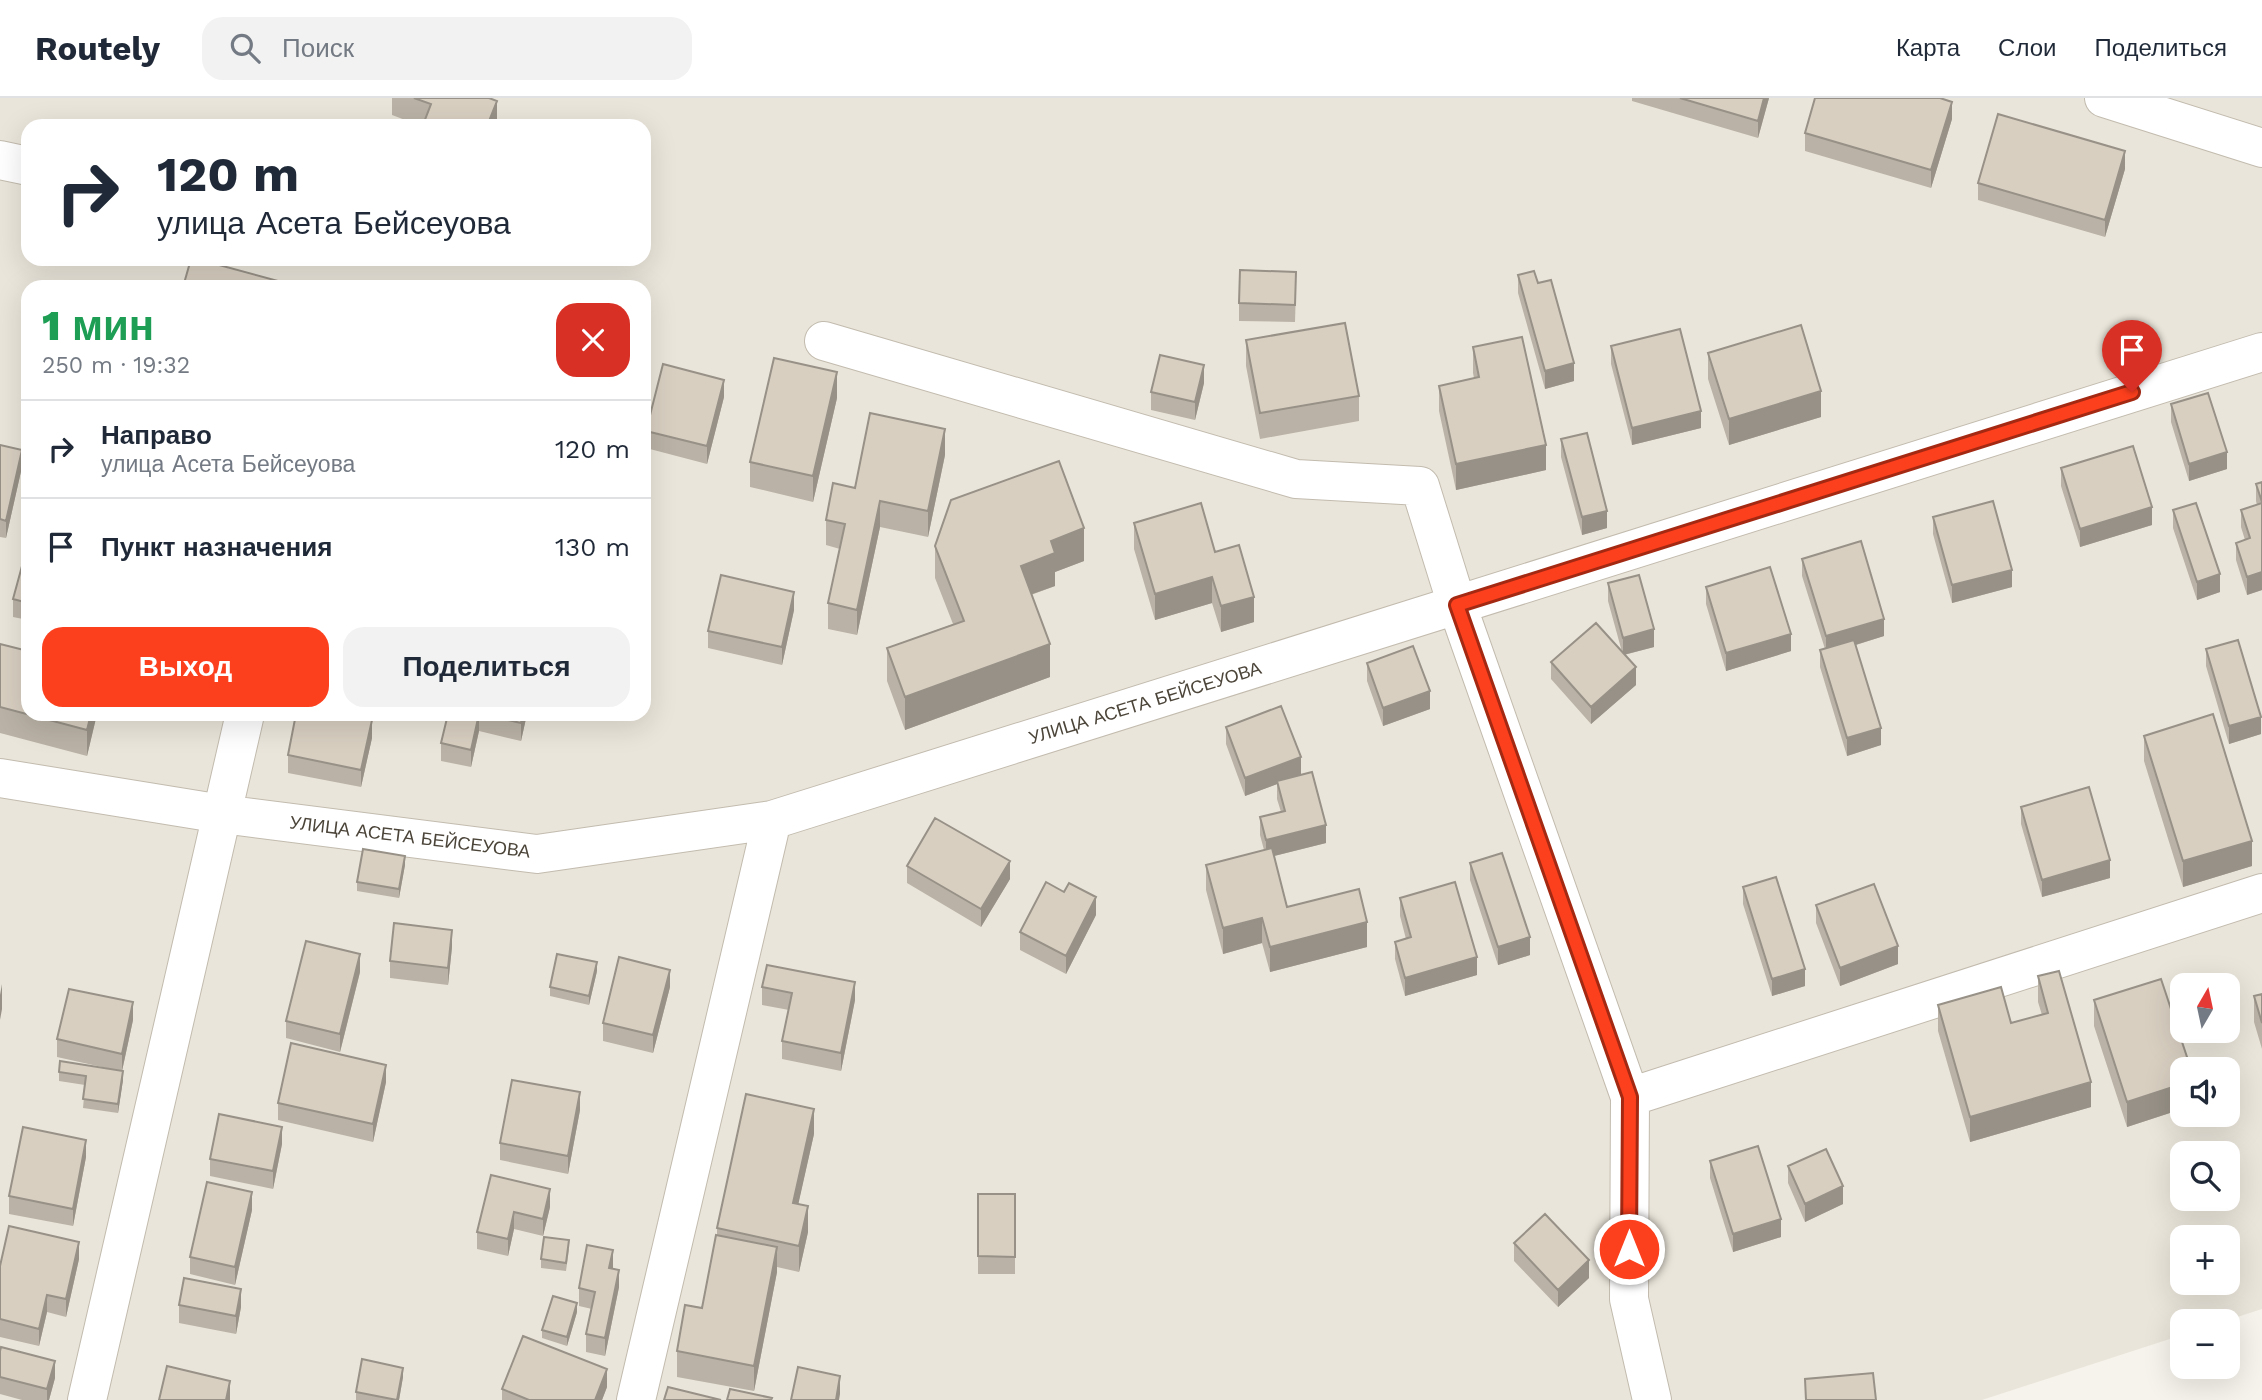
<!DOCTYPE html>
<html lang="ru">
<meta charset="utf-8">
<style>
body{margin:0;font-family:"Work Sans",sans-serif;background:#f2f2f3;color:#1f2937;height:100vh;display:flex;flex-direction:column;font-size:26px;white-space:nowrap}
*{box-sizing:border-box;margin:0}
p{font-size:23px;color:#747a83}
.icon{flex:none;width:38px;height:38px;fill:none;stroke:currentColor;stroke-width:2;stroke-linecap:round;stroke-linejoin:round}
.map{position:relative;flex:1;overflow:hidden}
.details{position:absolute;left:21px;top:182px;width:630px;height:441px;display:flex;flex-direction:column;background:#fff;border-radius:21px;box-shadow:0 7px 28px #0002}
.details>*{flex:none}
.hud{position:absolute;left:21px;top:21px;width:630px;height:147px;border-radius:21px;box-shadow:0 7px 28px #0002;background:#fff;color:#1f2937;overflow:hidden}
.needle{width:46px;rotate:9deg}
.controls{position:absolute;left:2170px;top:875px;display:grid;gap:14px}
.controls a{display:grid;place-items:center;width:70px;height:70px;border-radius:14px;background:#fff;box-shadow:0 7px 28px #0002;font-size:35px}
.pin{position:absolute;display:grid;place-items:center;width:60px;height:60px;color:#fff;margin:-72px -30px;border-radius:50% 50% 50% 0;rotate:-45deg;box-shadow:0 0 7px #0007}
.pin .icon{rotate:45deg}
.me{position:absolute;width:77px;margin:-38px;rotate:0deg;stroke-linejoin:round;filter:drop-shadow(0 0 5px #0008)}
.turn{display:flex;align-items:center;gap:24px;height:147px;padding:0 21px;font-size:32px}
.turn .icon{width:91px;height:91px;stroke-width:2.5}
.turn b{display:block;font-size:49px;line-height:60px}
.round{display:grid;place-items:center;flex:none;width:74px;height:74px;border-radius:21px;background:#f2f2f3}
.headline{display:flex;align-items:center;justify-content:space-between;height:119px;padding:0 21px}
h1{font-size:42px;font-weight:800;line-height:52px;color:#1e9e55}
.button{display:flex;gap:14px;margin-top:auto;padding:14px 21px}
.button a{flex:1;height:80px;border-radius:21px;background:#fc3f1d;color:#fff;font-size:28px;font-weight:800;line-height:80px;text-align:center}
.button a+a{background:#f2f2f3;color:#1f2937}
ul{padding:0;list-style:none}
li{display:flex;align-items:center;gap:21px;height:98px;padding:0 21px;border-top:2px solid #e0e1e3}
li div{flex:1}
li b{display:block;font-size:26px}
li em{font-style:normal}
header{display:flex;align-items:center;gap:42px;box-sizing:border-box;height:98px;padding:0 35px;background:#fff;border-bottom:2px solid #e0e1e3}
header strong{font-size:33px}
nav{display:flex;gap:38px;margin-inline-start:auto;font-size:24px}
.search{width:490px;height:63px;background:#f2f2f3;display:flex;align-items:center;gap:18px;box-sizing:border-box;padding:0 24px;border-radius:21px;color:#747a83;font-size:26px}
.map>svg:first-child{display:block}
.residential{fill:#eae5da;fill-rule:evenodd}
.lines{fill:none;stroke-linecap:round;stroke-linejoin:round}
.street-casing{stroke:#c2bbae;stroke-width:40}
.street{stroke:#fff;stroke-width:38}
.wall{fill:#bab2a6}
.shaded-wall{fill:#979187}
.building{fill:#d8cfc1;stroke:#979187;stroke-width:2}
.route-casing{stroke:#a42913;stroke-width:18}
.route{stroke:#fc3f1d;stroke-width:12}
.labels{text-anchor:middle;stroke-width:5;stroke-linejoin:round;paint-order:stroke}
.street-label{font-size:18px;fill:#4b4439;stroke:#fff}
</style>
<header>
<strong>Routely</strong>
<div class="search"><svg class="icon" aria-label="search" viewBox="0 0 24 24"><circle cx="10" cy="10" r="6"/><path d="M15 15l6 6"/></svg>Поиск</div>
<nav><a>Карта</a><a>Слои</a><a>Поделиться</a></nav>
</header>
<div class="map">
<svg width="2262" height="1302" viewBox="0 0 2262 1302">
<rect width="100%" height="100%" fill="#f6f3ec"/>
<!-- residential -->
<path class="residential" d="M0 0H2262V1211L2225 1223H2182V1237L1982 1302H0ZM28 28H644V161H28ZM28 189H644V616H28ZM2182 887H2228V933H2182ZM2182 971H2228V1017H2182ZM2182 1055H2228V1101H2182ZM2182 1139H2228V1185H2182Z"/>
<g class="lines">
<defs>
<path id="street" d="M2104 0 2262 50
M0 62 28 68
M824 243 1296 381 1420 388 1457 507 1630 999 2262 795
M0 680 222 716 537 756 772 722 2262 254
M1630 999 1629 1201 1652 1302
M87 1302 245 616
M636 1302 772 722"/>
</defs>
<!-- street casing -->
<use href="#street" class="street-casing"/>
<!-- street -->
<use href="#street" class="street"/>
</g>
<!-- wall -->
<path class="wall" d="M392 0H489L497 28H421L392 17Z
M1632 0H1769L1758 40 1632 3Z
M1952 21 1931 90 1805 53V35Z
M2125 71 2105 139 1978 102V85Z
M133 161H158V166Z
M1518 177 1574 283 1545 291 1518 195Z
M1296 191 1295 224 1239 223V205Z
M1246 242 1359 298V323L1260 341 1246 268Z
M1611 248 1701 330 1632 347 1611 266Z
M1473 249 1546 372 1456 392 1439 313V288L1474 280 1473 275Z
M1708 255 1821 319 1729 347 1708 281Z
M1204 285 1195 322 1151 312V294Z
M724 299 707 366 646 350V333Z
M837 300 813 404 750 389V364Z
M2171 306 2227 371 2189 383 2171 324Z
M1561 341 1607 430 1582 437 1561 359Z
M0 347 22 369 6 440 0 439Z
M945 357 928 439 880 429 857 537 828 531V505L840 451 826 447V422L855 390Z
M2061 370 2152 427 2080 449 2061 388Z
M2262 384V492L2247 497 2236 462V445L2245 442 2241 429V412L2257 407 2256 403V386Z
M2173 412 2220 494 2197 502 2173 430Z
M1933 419 2012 489 1952 505 1933 436Z
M1134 425 1215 454 1254 524 1221 534 1212 505 1155 522 1134 451Z
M28 446V522L13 519V501Z
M935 448 1084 463 1055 474V488L1031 497 1050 579 905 632 887 583V550L953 526 935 480Z
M1802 461 1884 538 1856 547 1881 647 1847 658 1820 569V552L1825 551 1802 478Z
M1608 485 1654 549 1624 557 1636 587 1591 626 1551 581V564L1622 554 1608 503Z
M1706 489 1791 553 1726 573 1706 506Z
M794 512 782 567 708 550V533Z
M0 546 97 616 87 658 0 635Z
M2206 551 2261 636 2229 646 2206 568Z
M1367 565 1430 611 1383 628 1367 583Z
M448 616H527L521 643 479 633 471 669 441 663V645Z
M1226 629 1301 677 1326 745 1274 758 1287 809 1367 849 1270 874 1262 845 1223 856 1206 792V767L1264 752 1260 737V719L1281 714 1277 701V686L1245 698 1226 646Z
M2144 638 2252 768 2183 789 2144 663Z
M372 640 361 689 288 675V657Z
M2021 709 2110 780 2042 799 2021 726Z
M1470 765 1530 857 1498 867 1470 782Z
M405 767 399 800 357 793V784Z
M907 768 1010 781 981 829 907 785Z
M1743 789 1805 888 1772 898 1743 806Z
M1400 800 1477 877 1405 898 1395 861V844L1406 841 1400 818Z
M1816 807 1898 866 1840 888 1816 825Z
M1096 817 1066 876 1020 852V834Z
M452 849 448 887 390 880V863Z
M597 873 589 907 550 898V889Z
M360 874 340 954 286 940V923Z
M2038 878 2091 1009 1970 1044 1938 933V907L2011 925 2042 917 2038 904Z
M670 889 653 955 603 943V925Z
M762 889 855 902 841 973 782 961V943L789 912 762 907Z
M2262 896V951L2254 924V898Z
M2094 902 2182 971V1011L2127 1029 2094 928Z
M133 922 122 973 123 982 118 1015 83 1010 85 987 59 983V974L111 971 57 959V941Z
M386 984 373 1044 278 1022V1005Z
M580 1012 568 1076 500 1062V1045Z
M814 1036 798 1106 808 1134 799 1174 777 1169V1174L754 1293 677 1279V1253L702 1210 717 1138V1130Z
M282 1046 273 1091 210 1078V1061Z
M86 1059 73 1128 9 1116V1098Z
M1710 1063 1781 1139 1733 1154 1710 1080Z
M1788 1068 1843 1106 1805 1124 1788 1085Z
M550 1091V1109L543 1138 514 1131 508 1158 477 1151V1134Z
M978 1096H1015V1176H978Z
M252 1112 235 1187 190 1176V1159Z
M1514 1145 1589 1180 1558 1209 1514 1163Z
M569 1151 566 1173 541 1170V1161Z
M79 1161 66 1219 47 1214 39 1248 0 1239V1168Z
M613 1170 619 1189 605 1258 586 1254V1236L592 1211 579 1208V1190Z
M179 1207 241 1209 236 1236 179 1225Z
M577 1214 567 1248 542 1240V1232Z
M0 1253 55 1280 49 1302H22L0 1296Z
M403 1279 399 1302H356V1294Z
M607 1289 602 1302H502V1291Z"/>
<!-- shaded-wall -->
<path class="shaded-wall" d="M1764 0H1769L1758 40V23Z
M497 3V28H487Z
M1952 4V21L1931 90V72Z
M2125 53V71L2105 139V122Z
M1574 265V283L1545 291V273Z
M1204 267V285L1195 322V304Z
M837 274V300L813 404V378Z
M724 282V299L707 366V348Z
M1821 293V319L1729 347V321Z
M1701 313V330L1632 347V330Z
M945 331V357L928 439V413Z
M1546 347V372L1456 392V366Z
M22 352V369L6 440V423Z
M2227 354V371L2189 383V366Z
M880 403V429L857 537V512Z
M2152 409V427L2080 449V431Z
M1607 413V430L1582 437V419Z
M1084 430V463L1055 474V488L1021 500V468L1051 443Z
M2012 472V489L1952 505V487Z
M2262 474V492L2247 497V479Z
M2220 476V494L2197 502V484Z
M1212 479V505L1155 522V496Z
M794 494V512L782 567V549Z
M1254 499V524L1221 534V508Z
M1884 521V538L1826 556V538Z
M1654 531V549L1623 557V540Z
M1791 536V553L1726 573V555Z
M1050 546V579L905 632V599Z
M1636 569V587L1591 626V609Z
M1430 593V611L1383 628V610Z
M91 616H97L87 658V632Z
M479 616V633L471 669V652Z
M523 616H527L521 643V625Z
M2261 619V636L2229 646V628Z
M372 622V640L361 689V672Z
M1881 630V647L1847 658V640Z
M1301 659V677L1245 698V680Z
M1326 727V745L1266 760V742Z
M2252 743V768L2183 789V763Z
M405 758V767L399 800V791Z
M2110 762V780L2042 799V782Z
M1010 763V781L981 829V811Z
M1096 799V817L1066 876V858Z
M1262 820V845L1223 856V830Z
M1367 824V849L1270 874V849Z
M452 832V849L448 887V870Z
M1530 839V857L1498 867V849Z
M1898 848V866L1840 888V870Z
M360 856V874L340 954V936Z
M1477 859V877L1405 898V880Z
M597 864V873L589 907V898Z
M1805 871V888L1772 898V881Z
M670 872V889L653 955V937Z
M855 884V902L841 973V955Z
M2 886V911L0 922V897Z
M133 904V922L122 973V956Z
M386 967V984L373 1044V1026Z
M123 973V982L118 1015V1006Z
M2091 984V1009L1970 1044V1019Z
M2182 986V1011L2127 1029V1004Z
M580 994V1012L568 1076V1058Z
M814 1011V1036L793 1130V1105Z
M282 1029V1046L273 1091V1073Z
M86 1042V1059L73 1128V1111Z
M1843 1088V1106L1805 1124V1106Z
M550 1091V1109L543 1138V1121Z
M252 1094V1112L235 1187V1169Z
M808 1108V1134L799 1174V1148Z
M514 1114V1131L508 1158V1141Z
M1781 1121V1139L1733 1154V1136Z
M79 1144V1161L66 1219V1201Z
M777 1149V1174L754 1293V1268Z
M613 1152V1170H609Z
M1589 1162V1180L1558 1209V1192Z
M619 1172V1189L605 1258V1240Z
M241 1191V1209L236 1236V1218Z
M47 1197V1214L39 1248V1231Z
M577 1205V1214L567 1248V1239Z
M55 1263V1280L49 1302H47V1291Z
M403 1270V1279L399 1302H397Z
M607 1271V1289L602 1302H595Z
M840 1278V1296L839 1302H836Z
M230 1283V1302H226Z"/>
<!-- building -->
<path class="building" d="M414 0H489L497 3 487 28H426L423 27 431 6Z
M1680 0H1764L1758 23Z
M1815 0H1940L1952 4 1931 72 1805 35Z
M1998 16 2125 53 2105 122 1978 85Z
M191 161H197L300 189H183Z
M1240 172 1296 174 1295 207 1239 205Z
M1534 173 1538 185 1551 182 1574 265 1545 273 1518 177Z
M1345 225 1359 298 1260 315 1246 242Z
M1801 227 1821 293 1729 321 1708 255Z
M1680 231 1701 313 1632 330 1611 248Z
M1522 239 1546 347 1456 366 1439 288 1479 279 1473 249Z
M1160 257 1204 267 1195 304 1151 294Z
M774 260 837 274 813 378 750 364Z
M663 266 724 282 707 348 646 333Z
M2208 295 2227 354 2189 366 2171 306Z
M870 315 945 331 928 413 880 403 857 512 828 505 845 426 826 422 833 385 855 390Z
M1587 335 1607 413 1582 419 1561 341Z
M0 347 22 352 6 423 0 421Z
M2133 348 2152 409 2080 431 2061 370Z
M1059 363 1084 430 1051 443 1055 455 1021 468 1050 546 905 599 887 550 964 523 935 448 951 402Z
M2262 384V404L2256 386Z
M1993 403 2012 472 1952 487 1933 419Z
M1201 405 1215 454 1239 447 1254 499 1221 508 1212 479 1155 496 1134 425Z
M2196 405 2220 476 2197 484 2173 412Z
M2262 405V474L2247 479 2236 445 2250 440 2241 412Z
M1861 443 1884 521 1826 538 1802 461Z
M28 446V505L13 501Z
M1770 469 1791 536 1726 555 1706 489Z
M721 477 794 494 782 549 708 533Z
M1639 477 1654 531 1623 540 1608 485Z
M1596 525 1636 569 1591 609 1551 564Z
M1854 542 1881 630 1847 640 1820 552Z
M2238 542 2261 619 2229 628 2206 551Z
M0 546 28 553V616H91L87 632 0 609Z
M1413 548 1430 593 1383 610 1367 565Z
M1281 608 1301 659 1245 680 1226 629Z
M296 616H339L372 622 361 672 288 657Z
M448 616H479L471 652 441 645Z
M482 616H523L521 625Z
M2213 616 2252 743 2183 763 2144 638Z
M1312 674 1326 727 1266 742 1260 719 1285 713 1277 683Z
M2089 689 2110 762 2042 782 2021 709Z
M935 720 1010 763 981 811 907 768Z
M1272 750 1287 809 1359 791 1367 824 1270 849 1262 820 1223 830 1206 767Z
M363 751 405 758 399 791 357 784Z
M1502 755 1530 839 1498 849 1470 765Z
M1776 779 1805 871 1772 881 1743 789Z
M1046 784 1064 794 1069 785 1096 799 1066 858 1020 834Z
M1455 784 1477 859 1405 880 1395 844 1411 839 1400 800Z
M1874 786 1898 848 1840 870 1816 807Z
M394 825 452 832 448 870 390 863Z
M306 843 360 856 340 936 286 923Z
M557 856 597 864 589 898 550 889Z
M619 859 670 872 653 937 603 925Z
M767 867 855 884 841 955 782 943 792 895 762 889Z
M2059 873 2091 984 1970 1019 1938 907 2001 889 2011 925 2048 915 2038 878Z
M2161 881 2191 971H2182V986L2127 1004 2094 902Z
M69 891 133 904 122 956 57 941Z
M2262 896V925L2254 898Z
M291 945 386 967 373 1026 278 1005Z
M60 963 123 973 118 1006 83 1001 86 978 59 974Z
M512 982 580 994 568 1058 500 1045Z
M746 996 814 1011 793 1105 808 1108 799 1148 717 1130Z
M219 1016 282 1029 273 1073 210 1061Z
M23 1029 86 1042 73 1111 9 1098Z
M1758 1048 1781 1121 1733 1136 1710 1063Z
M1826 1051 1843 1088 1805 1106 1788 1068Z
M491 1077 550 1091 543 1121 514 1114 508 1141 477 1134Z
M207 1084 252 1094 235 1169 190 1159Z
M978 1096H1015V1159L978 1158Z
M1545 1116 1589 1162 1558 1192 1514 1145Z
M9 1128 79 1144 66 1201 47 1197 39 1231 0 1221V1168Z
M716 1137 777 1149 754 1268 677 1253 685 1207 702 1210Z
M544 1139 569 1142 566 1165 541 1161Z
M587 1147 613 1152 609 1170 619 1172 605 1240 586 1236 595 1194 579 1190Z
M184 1180 241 1191 236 1218 179 1207Z
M553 1198 577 1205 567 1239 542 1232Z
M523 1238 607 1271 595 1302H529L502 1291Z
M1 1249 55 1263 47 1291 0 1279V1253Z
M362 1261 403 1270 397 1302 356 1294Z
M167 1268 230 1283 226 1302H159Z
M798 1269 840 1278 836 1302H791Z
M1873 1275 1876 1302H1806L1805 1281Z
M668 1289 721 1302H664Z
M730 1291 772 1300 771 1302H727Z"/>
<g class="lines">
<defs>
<path id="route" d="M1629 1151 1630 999 1457 507 2132 294"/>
</defs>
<!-- route casing -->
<use href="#route" class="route-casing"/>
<!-- route -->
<use href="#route" class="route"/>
</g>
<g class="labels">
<!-- street labels -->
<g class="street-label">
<text transform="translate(1145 605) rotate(-17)" y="6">УЛИЦА АСЕТА БЕЙСЕУОВА</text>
<text transform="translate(410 739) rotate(7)" y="6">УЛИЦА АСЕТА БЕЙСЕУОВА</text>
</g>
</g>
</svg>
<div class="controls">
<a><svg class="needle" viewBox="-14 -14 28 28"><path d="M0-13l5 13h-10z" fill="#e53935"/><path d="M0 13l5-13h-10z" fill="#747a83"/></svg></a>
<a><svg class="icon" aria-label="sound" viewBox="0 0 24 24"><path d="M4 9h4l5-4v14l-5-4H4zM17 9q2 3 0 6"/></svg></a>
<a><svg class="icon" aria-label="search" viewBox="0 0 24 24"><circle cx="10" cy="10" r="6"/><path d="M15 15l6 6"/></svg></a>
<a>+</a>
<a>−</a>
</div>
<div class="pin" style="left:2132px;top:294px;background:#d93025"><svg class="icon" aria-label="arrive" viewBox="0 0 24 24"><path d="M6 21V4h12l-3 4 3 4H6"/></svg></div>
<svg class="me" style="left:1629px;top:1151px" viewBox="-20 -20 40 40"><circle r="17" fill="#fc3f1d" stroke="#fff" stroke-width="3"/><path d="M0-11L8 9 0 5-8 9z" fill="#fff"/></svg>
<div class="hud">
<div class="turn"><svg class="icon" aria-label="right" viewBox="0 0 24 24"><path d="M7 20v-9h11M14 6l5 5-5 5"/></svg><div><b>120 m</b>улица Асета Бейсеуова</div></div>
</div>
<section class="details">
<div class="headline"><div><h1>1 мин</h1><p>250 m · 19:32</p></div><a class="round" style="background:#d93025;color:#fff"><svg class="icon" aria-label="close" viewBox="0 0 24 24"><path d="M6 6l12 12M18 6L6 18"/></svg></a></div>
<ul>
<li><svg class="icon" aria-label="right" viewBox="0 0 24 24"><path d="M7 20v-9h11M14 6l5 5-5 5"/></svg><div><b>Направо</b><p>улица Асета Бейсеуова</p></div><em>120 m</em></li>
<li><svg class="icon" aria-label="arrive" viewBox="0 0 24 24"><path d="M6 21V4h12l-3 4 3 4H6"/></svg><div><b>Пункт назначения</b></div><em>130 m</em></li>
</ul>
<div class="button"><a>Выход</a><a>Поделиться</a></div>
</section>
</div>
